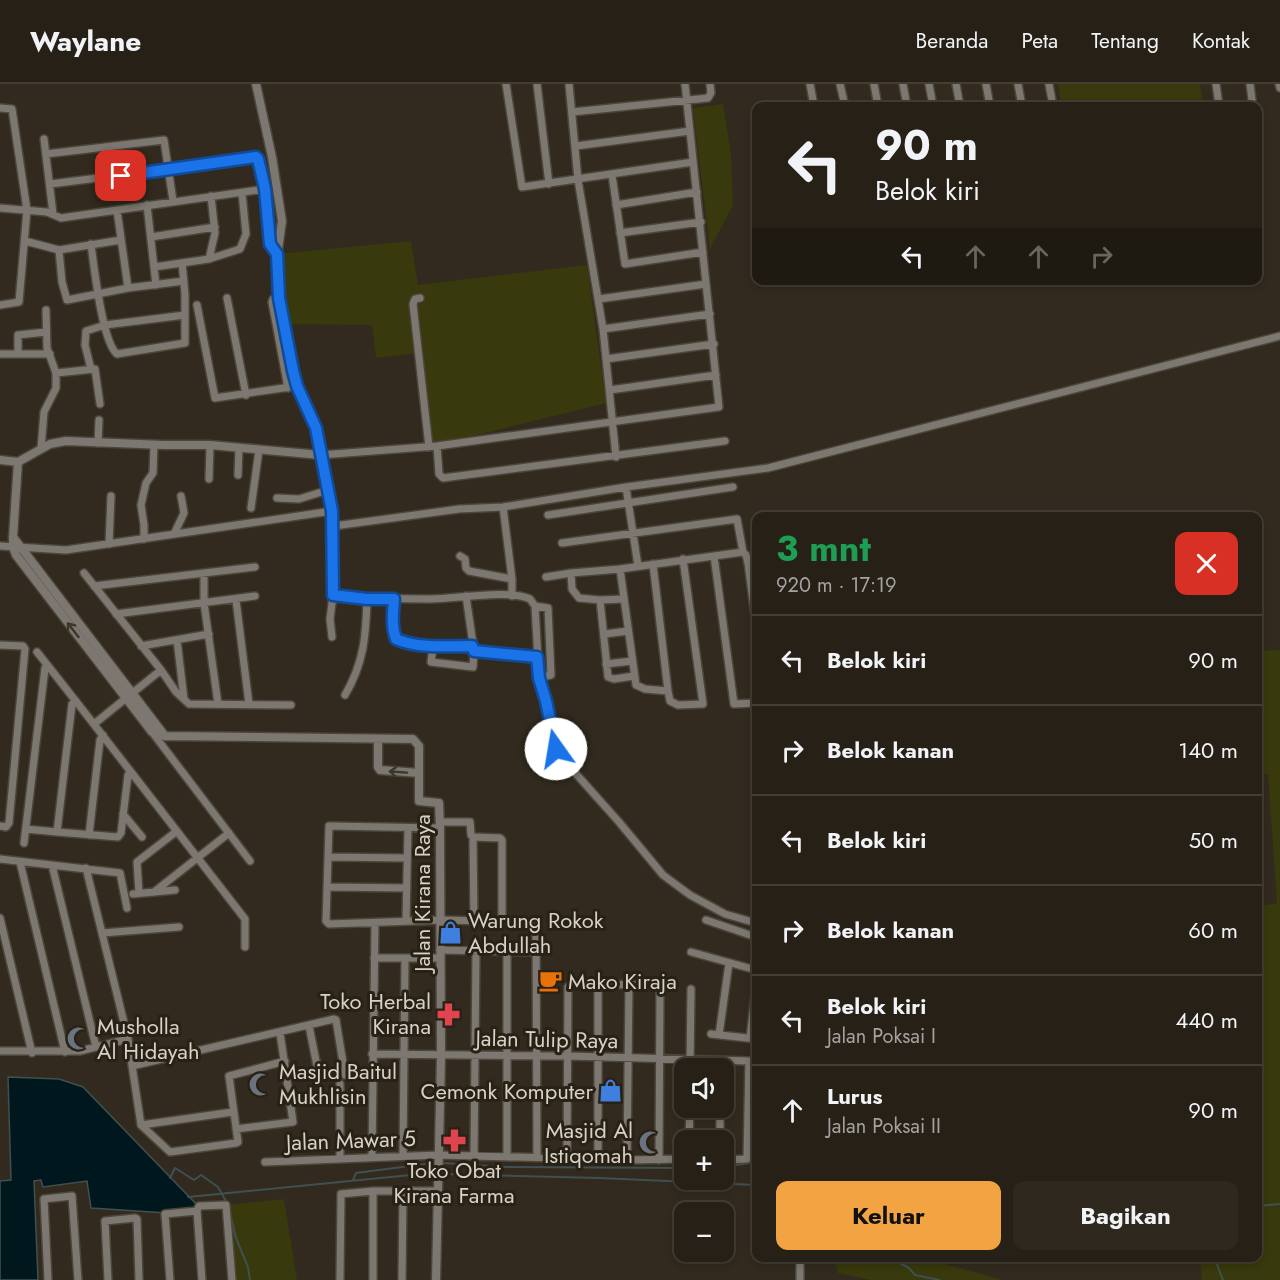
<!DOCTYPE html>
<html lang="id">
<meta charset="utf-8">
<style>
body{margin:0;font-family:Jost,sans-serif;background:#2e281f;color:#f1f3f6;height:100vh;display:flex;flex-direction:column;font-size:22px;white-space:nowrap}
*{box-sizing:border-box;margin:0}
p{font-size:20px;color:#a4a3a1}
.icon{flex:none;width:33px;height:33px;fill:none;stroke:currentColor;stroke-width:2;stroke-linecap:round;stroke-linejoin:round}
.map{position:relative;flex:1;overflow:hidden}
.drawer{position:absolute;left:752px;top:428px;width:510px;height:750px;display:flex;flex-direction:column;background:#262016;border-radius:12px;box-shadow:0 3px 9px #0003,0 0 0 2px #423e35}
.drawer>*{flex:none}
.hud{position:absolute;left:752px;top:18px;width:510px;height:183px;border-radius:12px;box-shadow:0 3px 9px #0003,0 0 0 2px #423e35;background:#262016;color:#f1f3f6;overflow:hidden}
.controls{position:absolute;left:674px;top:974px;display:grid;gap:12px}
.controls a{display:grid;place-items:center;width:60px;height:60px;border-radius:12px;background:#262016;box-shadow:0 3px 9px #0003,0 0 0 2px #423e35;font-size:30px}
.pin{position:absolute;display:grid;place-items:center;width:51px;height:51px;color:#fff;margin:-26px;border-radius:12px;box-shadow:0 3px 9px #0006}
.me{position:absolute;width:66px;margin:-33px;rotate:347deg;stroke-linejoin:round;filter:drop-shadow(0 0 4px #0008)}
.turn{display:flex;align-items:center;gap:21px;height:126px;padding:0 24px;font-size:27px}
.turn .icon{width:78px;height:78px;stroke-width:2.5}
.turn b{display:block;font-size:42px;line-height:51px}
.lanes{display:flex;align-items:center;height:57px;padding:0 24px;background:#0003;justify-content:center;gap:30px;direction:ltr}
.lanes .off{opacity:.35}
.round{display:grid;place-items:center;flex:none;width:63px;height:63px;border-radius:12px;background:#2e281f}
.head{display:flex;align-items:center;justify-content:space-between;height:102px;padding:0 24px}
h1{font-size:36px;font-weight:700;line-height:45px;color:#1e9e55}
.action{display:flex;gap:12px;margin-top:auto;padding:12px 24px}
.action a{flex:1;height:69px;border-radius:12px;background:#f3a442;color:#111;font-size:24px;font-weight:700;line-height:69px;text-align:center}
.action a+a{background:#2e281f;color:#f1f3f6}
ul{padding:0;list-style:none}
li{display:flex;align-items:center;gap:18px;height:90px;padding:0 24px;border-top:2px solid #423e35}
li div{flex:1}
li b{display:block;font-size:22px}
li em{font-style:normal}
header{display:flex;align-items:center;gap:36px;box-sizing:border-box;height:84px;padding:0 30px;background:#262016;border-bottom:2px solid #423e35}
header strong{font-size:28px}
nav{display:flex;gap:33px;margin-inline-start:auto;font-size:21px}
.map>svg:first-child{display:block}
.green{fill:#38390c}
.water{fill:#00181d;stroke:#405051;stroke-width:1.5}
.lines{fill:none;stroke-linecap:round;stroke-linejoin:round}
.stream{stroke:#405051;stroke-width:2}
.minor-casing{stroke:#4c4539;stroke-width:10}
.tertiary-casing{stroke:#4c4539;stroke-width:11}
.minor{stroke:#7c7771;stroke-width:7}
.tertiary{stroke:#7c7771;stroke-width:8}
.oneway{stroke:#3d362b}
.route-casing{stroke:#114b97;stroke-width:15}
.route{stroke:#1a73e8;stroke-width:10}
.labels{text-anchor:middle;stroke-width:6;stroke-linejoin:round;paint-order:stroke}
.street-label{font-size:22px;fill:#d6d1c9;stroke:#282114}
.poi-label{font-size:22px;fill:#d6d1c9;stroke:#282114;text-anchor:start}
</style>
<header>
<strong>Waylane</strong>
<nav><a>Beranda</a><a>Peta</a><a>Tentang</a><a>Kontak</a></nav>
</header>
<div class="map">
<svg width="1280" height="1196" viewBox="0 0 1280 1196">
<rect width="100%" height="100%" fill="#322a1e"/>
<!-- green -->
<path class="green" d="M1058 0H1200L1203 22H1061Z
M723 20 731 70 733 121 710 165 693 24Z
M411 157 418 201 587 181 606 319 429 363 418 269 376 274 372 241 284 240 277 170Z
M1280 566V1196H1202L1200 1177 1196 1173H1257V823L1277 819 1268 690 1257 691V567Z
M284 1115 297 1196H231L225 1121Z
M834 1173H919L1003 1196H871L838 1189Z"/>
<!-- water -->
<path class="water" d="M8 993 59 995 83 1003 198 1122 197 1127 167 1129 91 1124 87 1097 43 1103 41 1096 34 1097 38 1196H0V1097L11 1096Z"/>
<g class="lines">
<!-- stream -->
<path class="stream" d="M443 1079 506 1083 684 1084
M723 1083 756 1078
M441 1090 600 1094 756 1101
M170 1094 175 1084 194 1096 201 1091 218 1103 227 1119
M353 1096 356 1089 425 1080
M188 1113 421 1090
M1257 1122 1280 1120
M229 1124 236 1154 248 1183 250 1196
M889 1173 909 1184 915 1191 939 1196
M1214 1173 1223 1196"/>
<defs>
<path id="minor" d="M506 0 522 103 693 78
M537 0 549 100
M569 0 578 96 603 245 616 373
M685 0 719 323 437 362 321 371 334 442 333 511C366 514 398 515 431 515 456 515 509 505 530 515L535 522 539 594 546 617 557 665 561 673 619 738 663 791 690 811 725 830 756 839
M810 0 814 22
M840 0 845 22
M874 0 878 22
M903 0 907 22
M929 0 933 22
M956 0 960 22
M986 0 990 22
M1018 0 1022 22
M1049 0 1053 22
M1216 0 1219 21
M1250 0 1252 16
M1279 0 1280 4
M0 24 12 25 27 126 19 218 0 221
M572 28 708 14 711 9 710 0
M44 55 53 130
M576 62 690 47
M46 70 164 56 173 117
M612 91 625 180 703 168
M50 100 257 74C270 103 260 145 277 170
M147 121 156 201
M616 121 697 108
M0 124 47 128 61 134 265 105
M117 126 128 204
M620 149 701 138
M151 153 215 143
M25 157 59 166 121 156
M91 160C94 182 102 258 117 270L185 259V210L182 179
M59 166 62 198 67 216 128 204 184 197
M209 175 215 149 211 112
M154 183 209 175 240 165 246 150 242 109
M227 214 246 311
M279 214 273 215 272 218 288 304
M420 214 415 215 413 220 429 363
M599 215 706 200
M197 221 215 314 297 302
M46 226 47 264 56 289 95 285 100 320
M603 245 710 230
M0 270H50
M18 270V251L46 248
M606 275 714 260
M91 285 85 261 86 247 105 241 185 231
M610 306 716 291
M98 359 99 336
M437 362 439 390 443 394 725 357
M41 365 44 328 56 304V289
M238 391 239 364
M209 395 210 361
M626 403 638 482
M277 414 299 415 328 406
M503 423 512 495V512
M251 424 259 366
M548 431 733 403
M334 442 459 425 503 423 626 403 768 384 1280 252
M174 450 184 429 181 412
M144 455V441L141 421 146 399 153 389 154 361
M562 459 737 435 743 468 746 471 748 479 756 539
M109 460 111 412
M0 462 66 466 332 427
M460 472 465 475 466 484 469 487 512 495
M714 472 734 620 756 619
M653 480 668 607
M620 485 636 601 645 605 668 607 670 617 678 621 703 620 683 475
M84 489 161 586
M204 489V519L218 620
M546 493 571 489
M94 502 255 483
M394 515 392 543 396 555C419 564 447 562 473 562
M624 515 600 516 579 514 572 505 571 489 620 485 743 468
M236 516 249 620
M600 516 608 593 614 595 634 592
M535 522 548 524 551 591 539 594
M116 530 255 512
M605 550 628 547
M332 553 330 535 333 511
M177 556 184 615
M0 561 23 562 25 565 9 739 6 743 0 742
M141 562 209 550
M433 562 431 578 473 583 474 567 466 512
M474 567 537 573
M37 568C69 608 100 648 131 688L128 691 121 749 118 753 57 748 72 620 76 617
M606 580 632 577
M345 611C364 579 366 551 367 515
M94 640 161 586 176 608 189 620 291 621
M152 648 250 777
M131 688 245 835V863
M123 730 142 753
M440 738H470L471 751 473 753 500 754 502 756V838
M440 744 329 742 326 837 329 840 442 836 536 838 537 1073
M26 745 57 748
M89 751 100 656 103 651
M473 753 474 837
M24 759 45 584 48 582
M328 773 407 774
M0 775 120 789 127 824
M20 778 65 968
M52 781 96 963
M86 784 128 955 141 1041 170 1068 236 1059 238 1058 229 992 285 977
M327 803 407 804
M154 808 229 749
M139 809 137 778 177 747
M133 810 175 806
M0 834 32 969
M706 836 756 853
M406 837 408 744
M102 849 179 843
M440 866 536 868
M691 868 756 886
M374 874H440
M309 942 318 987
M711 950 756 955
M719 951 729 879
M750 954 756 903
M0 967H80L128 955
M372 970 568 972 749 977 747 1075 723 1076
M132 982 334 935 336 936 345 991H372
M690 984 691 905
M141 1041 233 1028
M236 1045 293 1038 280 949
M689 1056 690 1023
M720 1056V1023
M403 1071 405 874
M372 1073 375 839
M474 1073 476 868
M507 1073V868
M567 1073 568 903 571 900 657 901 660 904 659 1076
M340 1075V1000
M598 1075V900
M627 1076 629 899
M265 1078 438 1071 627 1076 684 1075
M197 1127 199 1122 226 1121 232 1196
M197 1127 202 1196
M800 1173V1196
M48 1196 44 1115 72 1112 78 1196
M108 1196 105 1137 135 1134 137 1135 139 1196
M170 1196 165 1130 197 1127
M340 1196 341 1110 373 1107H438
M373 1196V1107
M402 1196 403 1108"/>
<path id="tertiary" d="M0 376 18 378
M18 378 13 453V463L16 471 152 648 165 652 413 655 419 662V717L439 719 440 744 441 973 436 1196
M18 378 50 360 66 357 164 361H210L321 371 316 344 297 302 279 214 276 180 282 137 272 73 256 0
M13 453 165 652
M378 656V683L380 686 419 689"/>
</defs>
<!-- minor casing -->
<use href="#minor" class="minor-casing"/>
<!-- tertiary casing -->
<use href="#tertiary" class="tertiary-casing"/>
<!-- minor -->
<use href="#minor" class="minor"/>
<!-- tertiary -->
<use href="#tertiary" class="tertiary"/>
</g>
<!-- one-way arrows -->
<defs><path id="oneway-shaft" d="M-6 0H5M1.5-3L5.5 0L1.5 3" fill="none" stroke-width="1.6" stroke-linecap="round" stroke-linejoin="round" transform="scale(1.5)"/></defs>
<g class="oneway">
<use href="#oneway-shaft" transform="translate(73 546) rotate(-128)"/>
<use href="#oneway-shaft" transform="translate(398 688) rotate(-176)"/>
</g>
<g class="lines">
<defs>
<path id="route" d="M121 92 256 73 258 75 265 105 270 160 277 170 279 214 293 287 297 302 316 344 332 427 333 511 367 515H394C393 528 391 542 396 555 419 565 448 562 472 562L474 567 537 573 539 594 546 617 556 665"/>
</defs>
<!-- route casing -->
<use href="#route" class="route-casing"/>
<!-- route -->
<use href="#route" class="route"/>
</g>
<!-- icons -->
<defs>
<symbol id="shop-bare" viewBox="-9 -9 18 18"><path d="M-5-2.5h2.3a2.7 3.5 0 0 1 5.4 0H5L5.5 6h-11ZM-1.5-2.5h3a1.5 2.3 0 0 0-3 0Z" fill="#3f7fe0" stroke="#282114" stroke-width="2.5" paint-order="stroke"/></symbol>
<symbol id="cafe-bare" viewBox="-9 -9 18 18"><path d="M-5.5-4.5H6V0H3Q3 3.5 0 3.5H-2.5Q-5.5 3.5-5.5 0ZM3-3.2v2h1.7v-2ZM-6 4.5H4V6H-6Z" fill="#e8710a" stroke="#282114" stroke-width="2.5" paint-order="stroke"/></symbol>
<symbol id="pharmacy-bare" viewBox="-9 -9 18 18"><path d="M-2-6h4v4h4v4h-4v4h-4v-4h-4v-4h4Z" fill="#e0444e" stroke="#282114" stroke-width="2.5" paint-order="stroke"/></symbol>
<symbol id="mosque-bare" viewBox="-9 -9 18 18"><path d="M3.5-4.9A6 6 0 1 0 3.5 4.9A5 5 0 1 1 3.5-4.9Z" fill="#6b7280" stroke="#282114" stroke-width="2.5" paint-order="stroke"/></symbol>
</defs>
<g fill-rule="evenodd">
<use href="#shop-bare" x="434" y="832" width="33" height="33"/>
<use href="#cafe-bare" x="534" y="880" width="33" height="33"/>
<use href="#pharmacy-bare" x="432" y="914" width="33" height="33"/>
<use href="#mosque-bare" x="62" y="938" width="33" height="33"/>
<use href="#mosque-bare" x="244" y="984" width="33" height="33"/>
<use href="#shop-bare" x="594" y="990" width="33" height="33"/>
<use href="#pharmacy-bare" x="438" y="1040" width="33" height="33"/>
<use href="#mosque-bare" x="634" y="1042" width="33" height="33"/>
</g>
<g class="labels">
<!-- street labels -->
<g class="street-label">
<text transform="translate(422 809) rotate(-90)" y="8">Jalan Kirana Raya</text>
<text transform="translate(547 955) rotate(1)" y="8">Jalan Tulip Raya</text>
<text transform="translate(351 1056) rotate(-2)" y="8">Jalan Mawar 5</text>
</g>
<!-- poi labels -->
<g class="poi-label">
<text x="468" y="844">Warung Rokok<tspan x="468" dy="25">Abdullah</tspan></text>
<text x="568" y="905">Mako Kiraja</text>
<text x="431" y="925" text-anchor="end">Toko Herbal<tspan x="431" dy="25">Kirana</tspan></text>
<text x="97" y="950">Musholla<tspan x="97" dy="25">Al Hidayah</tspan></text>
<text x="279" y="995">Masjid Baitul<tspan x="279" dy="25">Mukhlisin</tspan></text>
<text x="593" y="1015" text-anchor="end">Cemonk Komputer</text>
<text x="633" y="1054" text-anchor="end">Masjid Al<tspan x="633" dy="25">Istiqomah</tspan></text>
<text x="454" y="1094" text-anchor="middle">Toko Obat<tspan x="454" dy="25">Kirana Farma</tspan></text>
</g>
</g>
</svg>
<div class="controls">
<a><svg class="icon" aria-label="sound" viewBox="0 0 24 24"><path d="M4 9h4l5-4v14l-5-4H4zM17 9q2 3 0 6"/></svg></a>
<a>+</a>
<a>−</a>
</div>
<div class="pin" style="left:121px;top:92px;background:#d93025"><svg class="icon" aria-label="arrive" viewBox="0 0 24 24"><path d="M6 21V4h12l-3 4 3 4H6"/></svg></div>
<svg class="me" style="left:556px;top:665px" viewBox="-20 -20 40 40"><circle r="19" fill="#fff"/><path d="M0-13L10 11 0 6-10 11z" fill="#1a73e8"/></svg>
<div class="hud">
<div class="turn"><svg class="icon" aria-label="left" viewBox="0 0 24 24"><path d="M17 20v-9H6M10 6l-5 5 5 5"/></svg><div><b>90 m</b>Belok kiri</div></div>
<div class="lanes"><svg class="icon" aria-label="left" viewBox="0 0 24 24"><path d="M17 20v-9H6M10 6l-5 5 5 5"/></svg><svg class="icon off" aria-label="ahead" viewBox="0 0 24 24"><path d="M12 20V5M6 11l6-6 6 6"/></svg><svg class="icon off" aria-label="ahead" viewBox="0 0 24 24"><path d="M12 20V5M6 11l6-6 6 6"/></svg><svg class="icon off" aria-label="right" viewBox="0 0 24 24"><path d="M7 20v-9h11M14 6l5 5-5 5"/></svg></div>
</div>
<section class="drawer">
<div class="head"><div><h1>3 mnt</h1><p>920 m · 17:19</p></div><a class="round" style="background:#d93025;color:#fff"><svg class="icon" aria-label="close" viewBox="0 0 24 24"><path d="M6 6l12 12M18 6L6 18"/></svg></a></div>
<ul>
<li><svg class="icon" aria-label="left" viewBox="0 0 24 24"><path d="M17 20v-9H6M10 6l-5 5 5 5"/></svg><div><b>Belok kiri</b></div><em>90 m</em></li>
<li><svg class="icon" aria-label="right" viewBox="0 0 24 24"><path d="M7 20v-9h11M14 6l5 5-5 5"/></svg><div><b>Belok kanan</b></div><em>140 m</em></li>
<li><svg class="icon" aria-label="left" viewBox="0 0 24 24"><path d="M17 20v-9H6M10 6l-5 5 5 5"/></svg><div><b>Belok kiri</b></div><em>50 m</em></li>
<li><svg class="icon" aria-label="right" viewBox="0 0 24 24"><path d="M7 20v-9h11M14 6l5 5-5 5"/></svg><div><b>Belok kanan</b></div><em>60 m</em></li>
<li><svg class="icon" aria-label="left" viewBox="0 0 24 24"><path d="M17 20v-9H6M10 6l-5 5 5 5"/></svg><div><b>Belok kiri</b><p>Jalan Poksai I</p></div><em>440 m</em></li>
<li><svg class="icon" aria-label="ahead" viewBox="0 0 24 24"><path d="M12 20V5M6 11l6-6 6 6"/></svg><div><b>Lurus</b><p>Jalan Poksai II</p></div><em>90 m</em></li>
</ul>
<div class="action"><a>Keluar</a><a>Bagikan</a></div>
</section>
</div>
